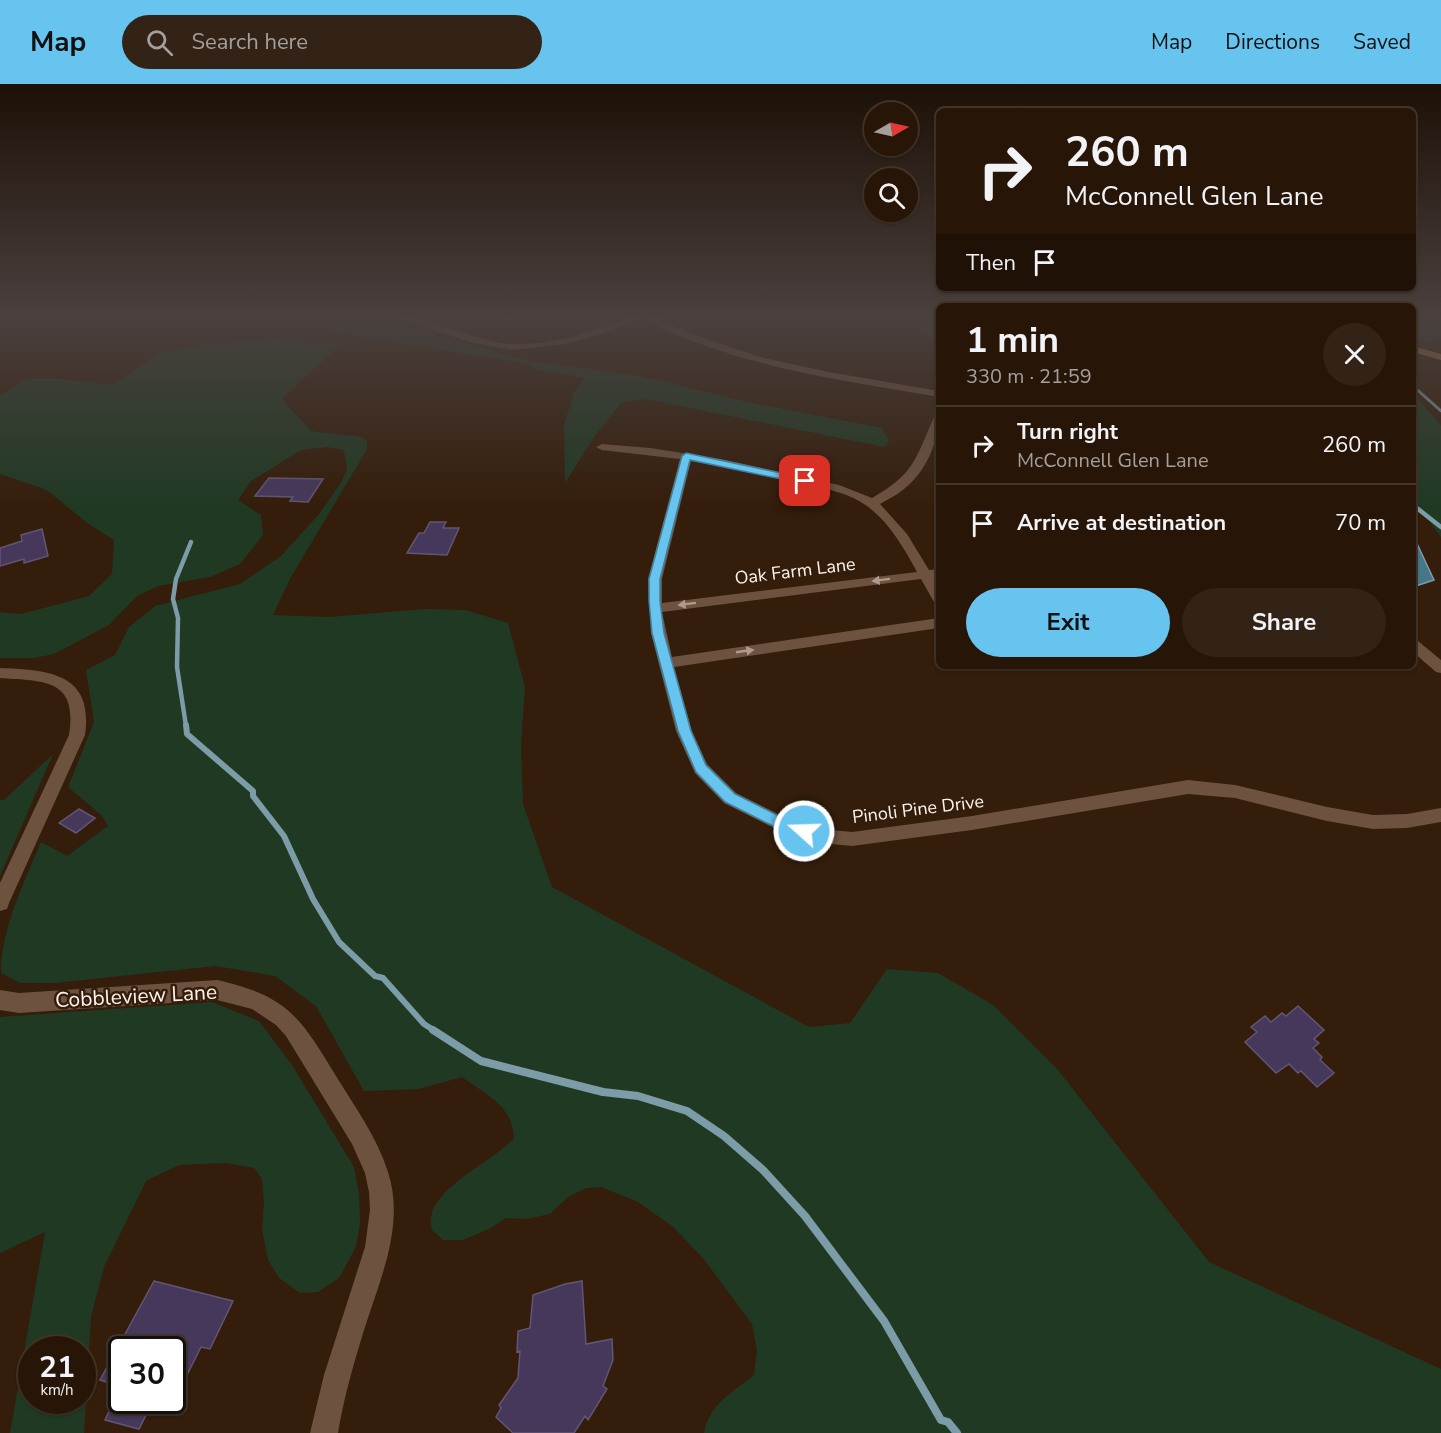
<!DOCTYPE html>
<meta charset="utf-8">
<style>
body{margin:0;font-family:"Nunito Sans",sans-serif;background:#332316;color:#f1f3f6;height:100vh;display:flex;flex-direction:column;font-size:22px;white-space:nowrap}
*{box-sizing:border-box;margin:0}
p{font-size:20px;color:#a49f9c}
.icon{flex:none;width:33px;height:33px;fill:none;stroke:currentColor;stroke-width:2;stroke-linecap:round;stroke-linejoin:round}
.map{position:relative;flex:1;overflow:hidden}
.drawer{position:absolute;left:936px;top:219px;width:480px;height:366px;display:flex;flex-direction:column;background:#271608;border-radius:9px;box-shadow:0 2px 4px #0004,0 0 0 2px #433529}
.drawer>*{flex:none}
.top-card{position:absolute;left:936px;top:24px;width:480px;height:183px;border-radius:9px;box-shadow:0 2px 4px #0004,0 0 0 2px #433529;background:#271608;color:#f1f3f6;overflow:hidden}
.needle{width:39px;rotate:81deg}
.buttons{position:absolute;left:864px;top:18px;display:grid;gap:12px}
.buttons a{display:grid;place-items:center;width:54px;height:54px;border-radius:50%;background:#271608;box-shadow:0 2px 4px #0004,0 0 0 2px #433529;font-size:30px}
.speed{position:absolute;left:18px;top:1252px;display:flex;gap:12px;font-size:30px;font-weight:700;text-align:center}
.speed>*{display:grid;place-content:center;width:78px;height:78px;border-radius:50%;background:#271608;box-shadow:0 2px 4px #0004,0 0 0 2px #433529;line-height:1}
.speed small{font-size:15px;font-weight:400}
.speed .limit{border:3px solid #111;border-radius:9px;background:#fff;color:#111}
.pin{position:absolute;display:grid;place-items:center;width:51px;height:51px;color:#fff;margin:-26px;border-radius:12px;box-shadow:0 3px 9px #0006}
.me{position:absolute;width:66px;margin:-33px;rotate:290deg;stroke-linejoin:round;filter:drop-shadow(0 0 4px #0008)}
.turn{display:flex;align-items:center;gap:21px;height:126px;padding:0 30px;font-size:27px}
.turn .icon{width:78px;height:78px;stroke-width:2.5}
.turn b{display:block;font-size:42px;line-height:51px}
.then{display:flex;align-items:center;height:57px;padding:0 30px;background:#0003;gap:12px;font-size:22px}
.round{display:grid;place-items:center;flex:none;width:63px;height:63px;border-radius:32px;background:#332316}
.summary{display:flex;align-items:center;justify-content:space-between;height:102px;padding:0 30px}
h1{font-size:36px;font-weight:700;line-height:45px}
.cta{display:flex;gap:12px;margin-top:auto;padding:12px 30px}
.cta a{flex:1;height:69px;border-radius:36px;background:#67c4ef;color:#111;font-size:24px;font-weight:700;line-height:69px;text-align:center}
.cta a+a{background:#332316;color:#f1f3f6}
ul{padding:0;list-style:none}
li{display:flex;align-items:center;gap:18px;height:78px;padding:0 30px;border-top:2px solid #433529}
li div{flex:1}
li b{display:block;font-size:22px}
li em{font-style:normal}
header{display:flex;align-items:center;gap:36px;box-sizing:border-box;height:84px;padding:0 30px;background:#67c4ef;color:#111}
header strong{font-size:28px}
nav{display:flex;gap:33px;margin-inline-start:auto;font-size:21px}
.search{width:420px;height:54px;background:#332316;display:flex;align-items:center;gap:15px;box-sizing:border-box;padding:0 21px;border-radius:33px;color:#a49f9c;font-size:22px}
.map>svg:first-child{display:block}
.green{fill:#203923;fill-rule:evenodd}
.water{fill:#457789;stroke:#7c9ca7;stroke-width:1.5}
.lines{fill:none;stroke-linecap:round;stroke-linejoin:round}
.stream-far3{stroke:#7c9ca7;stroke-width:3}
.stream-far2{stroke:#7c9ca7;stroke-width:4.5}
.stream-far1{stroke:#7c9ca7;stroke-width:6}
.stream{stroke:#7c9ca7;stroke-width:8}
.building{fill:#45385b;stroke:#615673;stroke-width:1.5}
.minor{fill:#6d523f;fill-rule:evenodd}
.primary{fill:#b18248;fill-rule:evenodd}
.oneway{fill:#ae9a8d}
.route{fill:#67c4ef;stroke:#437f9b;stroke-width:1.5}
.labels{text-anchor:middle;stroke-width:5;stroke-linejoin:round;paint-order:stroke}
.street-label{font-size:18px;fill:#fdf3ec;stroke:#341d0a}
.near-street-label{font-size:21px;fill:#fdf3ec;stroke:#341d0a}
</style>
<header>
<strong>Map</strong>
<div class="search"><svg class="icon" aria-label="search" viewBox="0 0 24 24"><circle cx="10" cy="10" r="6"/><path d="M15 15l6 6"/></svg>Search here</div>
<nav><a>Map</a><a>Directions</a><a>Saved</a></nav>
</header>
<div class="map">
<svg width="1441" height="1349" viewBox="0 0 1441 1349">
<rect width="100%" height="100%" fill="#341d0a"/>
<!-- green -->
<path class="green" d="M255 235H378L528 277 640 292 743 317 882 344 889 357 885 363 645 315 621 319 594 353 565 399 564 341 574 308 584 294 535 285 527 280Z
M902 235H939V260Z
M1413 235H1441V256L1426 258 1413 255Z
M295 255 340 261 282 314C290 327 302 335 311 347L362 353 367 357V365L290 495 273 531 329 533 426 525 465 526 508 539 525 603 521 662 523 720 552 803 809 943 850 939 887 885 938 889 993 921 1058 986 1209 1178 1441 1285V1349H704C708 1321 734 1307 754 1291L757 1267 752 1240 703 1174 672 1142 638 1118 601 1103 586 1104 568 1113 550 1130 527 1135 506 1134 491 1144 463 1156H443L432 1146C431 1142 430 1137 431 1133 436 1101 494 1077 514 1054 512 1020 487 1012 462 993L419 1005 364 1007 316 922 275 892 215 882 55 899H20L1 889C0 848 25 796 41 758L67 772 108 742 101 731 68 703 94 638 86 586 115 571 129 543 155 522 240 500 281 472 319 430 341 399 347 385 344 366 327 363 301 366 251 397 238 416 261 431 263 451 240 480 210 493 158 502 137 512 109 541 54 570 34 574H0V528L21 530 89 512 112 490 114 456 87 439 47 406 0 390V312L26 295H61L112 301 159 269 220 257Z
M1413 310 1441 341V453L1413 415Z
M53 670 0 792V716H4Z
M212 918 259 937 292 981 354 1083 359 1110 360 1139 356 1163 339 1194 318 1208 300 1209 279 1194 268 1176 262 1145 264 1119 262 1095 254 1084 227 1079 179 1081 146 1097 104 1183 91 1233 84 1349H10L45 1148 0 1169V933ZM32 1266H82V1317H32Z"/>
<!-- water -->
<path class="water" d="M1413 451 1434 496 1413 503Z"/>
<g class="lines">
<!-- stream-far3 -->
<path class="stream-far3" d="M1413 302 1441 327"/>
<!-- stream-far2 -->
<path class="stream-far2" d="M1413 421 1441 443
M186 642 177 583 178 534 173 515 176 495 191 458"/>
<!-- stream-far1 -->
<path class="stream-far1" d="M186 641 187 650 253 707V712L284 752 313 815 339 858 375 892 383 894 424 940 435 947"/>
<!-- stream -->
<path class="stream" d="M433 946 481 977 603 1008 638 1012 687 1027 724 1052 763 1086 805 1132 884 1237 941 1336 948 1338 957 1349"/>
</g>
<!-- building -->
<path class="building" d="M269 394 323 395 308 418 290 417 293 413 255 412Z
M430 438H446L443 444H459L447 471 407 469 419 449H424Z
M42 445 48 472 24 479V475L0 482V464L22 457 21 451Z
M79 725 95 734 76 749 59 739Z
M1298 922 1324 946 1314 955 1319 959 1313 964 1322 973 1320 976 1334 989 1317 1003 1301 987 1298 989 1289 980 1276 989 1245 958 1257 948 1251 943 1265 932 1271 938 1282 929 1286 932Z
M154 1197 233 1217 210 1265 201 1263 172 1321V1266H122V1303L100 1296Z
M582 1197 586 1260 612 1255 613 1276 603 1302 607 1305 588 1336 585 1332 574 1349H513L496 1333 501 1324 499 1321 518 1294 520 1267 517 1268 518 1247 530 1244 533 1211 565 1200Z
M114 1317H153L139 1345 105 1336Z"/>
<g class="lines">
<!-- minor -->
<path class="minor" d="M402 235C437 233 476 259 514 260 540 261 565 255 590 247 606 242 622 234 639 235L604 249 566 260 513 266 469 258Z
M648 235H660L690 249 760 273 829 288 939 307V313C858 299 775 288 698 259 682 253 661 246 648 235Z
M939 330C939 357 926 388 904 405 897 411 888 415 880 420L907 450 929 486 939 485V493L934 494 939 503V519L934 518 921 495 662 528 672 573 939 534V544L674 583 692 647 707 680 736 709 792 737 821 745 852 748 972 732 1188 696 1235 701 1327 723 1373 731 1407 730 1441 724V738L1407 744 1373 745 1327 737 1235 714 1188 710 972 746 852 762 821 759 782 748 724 719 695 689 676 647 651 549 648 495 680 375 602 366 596 363 602 360 650 364 721 375 839 401 872 414C914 390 915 376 934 333ZM691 377C724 382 757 390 789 397 816 403 845 406 867 422 889 438 904 464 917 488L662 519V495Z
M1413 555 1418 557 1441 576V589L1436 588 1413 568Z
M0 584C49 586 94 589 85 651L9 819 7 825 0 827V799L69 651C78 595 45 597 0 594Z
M217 896C288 912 300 933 336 992 355 1023 377 1053 388 1088 405 1140 381 1193 365 1243 354 1278 344 1313 338 1349H310L324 1291 365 1163 370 1126 369 1108 365 1089 352 1060 286 952 276 941 252 925 217 916 19 929 0 926V906L19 909Z"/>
<!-- primary -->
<path class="primary" d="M1413 262 1441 270V276L1413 268Z"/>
</g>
<!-- one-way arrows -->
<defs><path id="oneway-solid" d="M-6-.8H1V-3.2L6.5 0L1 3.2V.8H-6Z" transform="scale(1.5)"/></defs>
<g class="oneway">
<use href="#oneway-solid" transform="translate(881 496) rotate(173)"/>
<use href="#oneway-solid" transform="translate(687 520) rotate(173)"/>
<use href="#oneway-solid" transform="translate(745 567) rotate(-8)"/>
</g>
<!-- sky -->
<linearGradient id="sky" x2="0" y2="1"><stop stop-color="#1d1006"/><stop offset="0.55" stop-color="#4a403e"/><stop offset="1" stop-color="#4a403e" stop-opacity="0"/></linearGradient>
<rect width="1441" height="424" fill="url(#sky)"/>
<!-- route -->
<path class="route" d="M686 369 805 394 810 397 805 400 690 376 660 495V517L664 549 691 647 706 681 735 710 791 738 810 743 812 747 810 752 804 753 783 747 725 718 696 688 678 647 652 549 649 517V495L682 372Z"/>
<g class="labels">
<!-- street labels -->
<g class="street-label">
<text transform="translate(795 487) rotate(-7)" y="6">Oak Farm Lane</text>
<text transform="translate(918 725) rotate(-7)" y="6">Pinoli Pine Drive</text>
</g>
<!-- near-street labels -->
<g class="near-street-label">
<text transform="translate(136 912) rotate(-3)" y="7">Cobbleview Lane</text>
</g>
</g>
</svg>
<div class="buttons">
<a><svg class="needle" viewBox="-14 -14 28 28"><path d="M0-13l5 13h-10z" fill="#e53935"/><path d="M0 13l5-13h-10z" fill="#a49f9c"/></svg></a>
<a><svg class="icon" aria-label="search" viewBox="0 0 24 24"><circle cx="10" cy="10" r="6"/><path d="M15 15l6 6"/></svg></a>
</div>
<div class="speed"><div>21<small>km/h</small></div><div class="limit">30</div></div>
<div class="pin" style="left:805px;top:397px;background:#d93025"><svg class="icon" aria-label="arrive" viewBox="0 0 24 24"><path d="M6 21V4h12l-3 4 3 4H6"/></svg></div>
<svg class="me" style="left:804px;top:747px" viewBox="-20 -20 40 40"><circle r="17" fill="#67c4ef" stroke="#fff" stroke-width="3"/><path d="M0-11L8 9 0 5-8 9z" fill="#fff"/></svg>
<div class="top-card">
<div class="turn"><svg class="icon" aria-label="right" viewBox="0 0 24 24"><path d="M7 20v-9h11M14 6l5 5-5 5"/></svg><div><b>260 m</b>McConnell Glen Lane</div></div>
<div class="then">Then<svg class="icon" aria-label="arrive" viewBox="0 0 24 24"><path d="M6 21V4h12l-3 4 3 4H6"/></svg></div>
</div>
<section class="drawer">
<div class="summary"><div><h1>1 min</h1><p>330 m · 21:59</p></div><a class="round"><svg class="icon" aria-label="close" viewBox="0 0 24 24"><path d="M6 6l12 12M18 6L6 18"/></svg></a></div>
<ul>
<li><svg class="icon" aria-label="right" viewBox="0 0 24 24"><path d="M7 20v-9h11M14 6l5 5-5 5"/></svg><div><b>Turn right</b><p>McConnell Glen Lane</p></div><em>260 m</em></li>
<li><svg class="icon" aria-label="arrive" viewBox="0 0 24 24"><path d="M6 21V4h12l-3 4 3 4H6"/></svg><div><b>Arrive at destination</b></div><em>70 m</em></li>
</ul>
<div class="cta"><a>Exit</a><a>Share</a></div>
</section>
</div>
